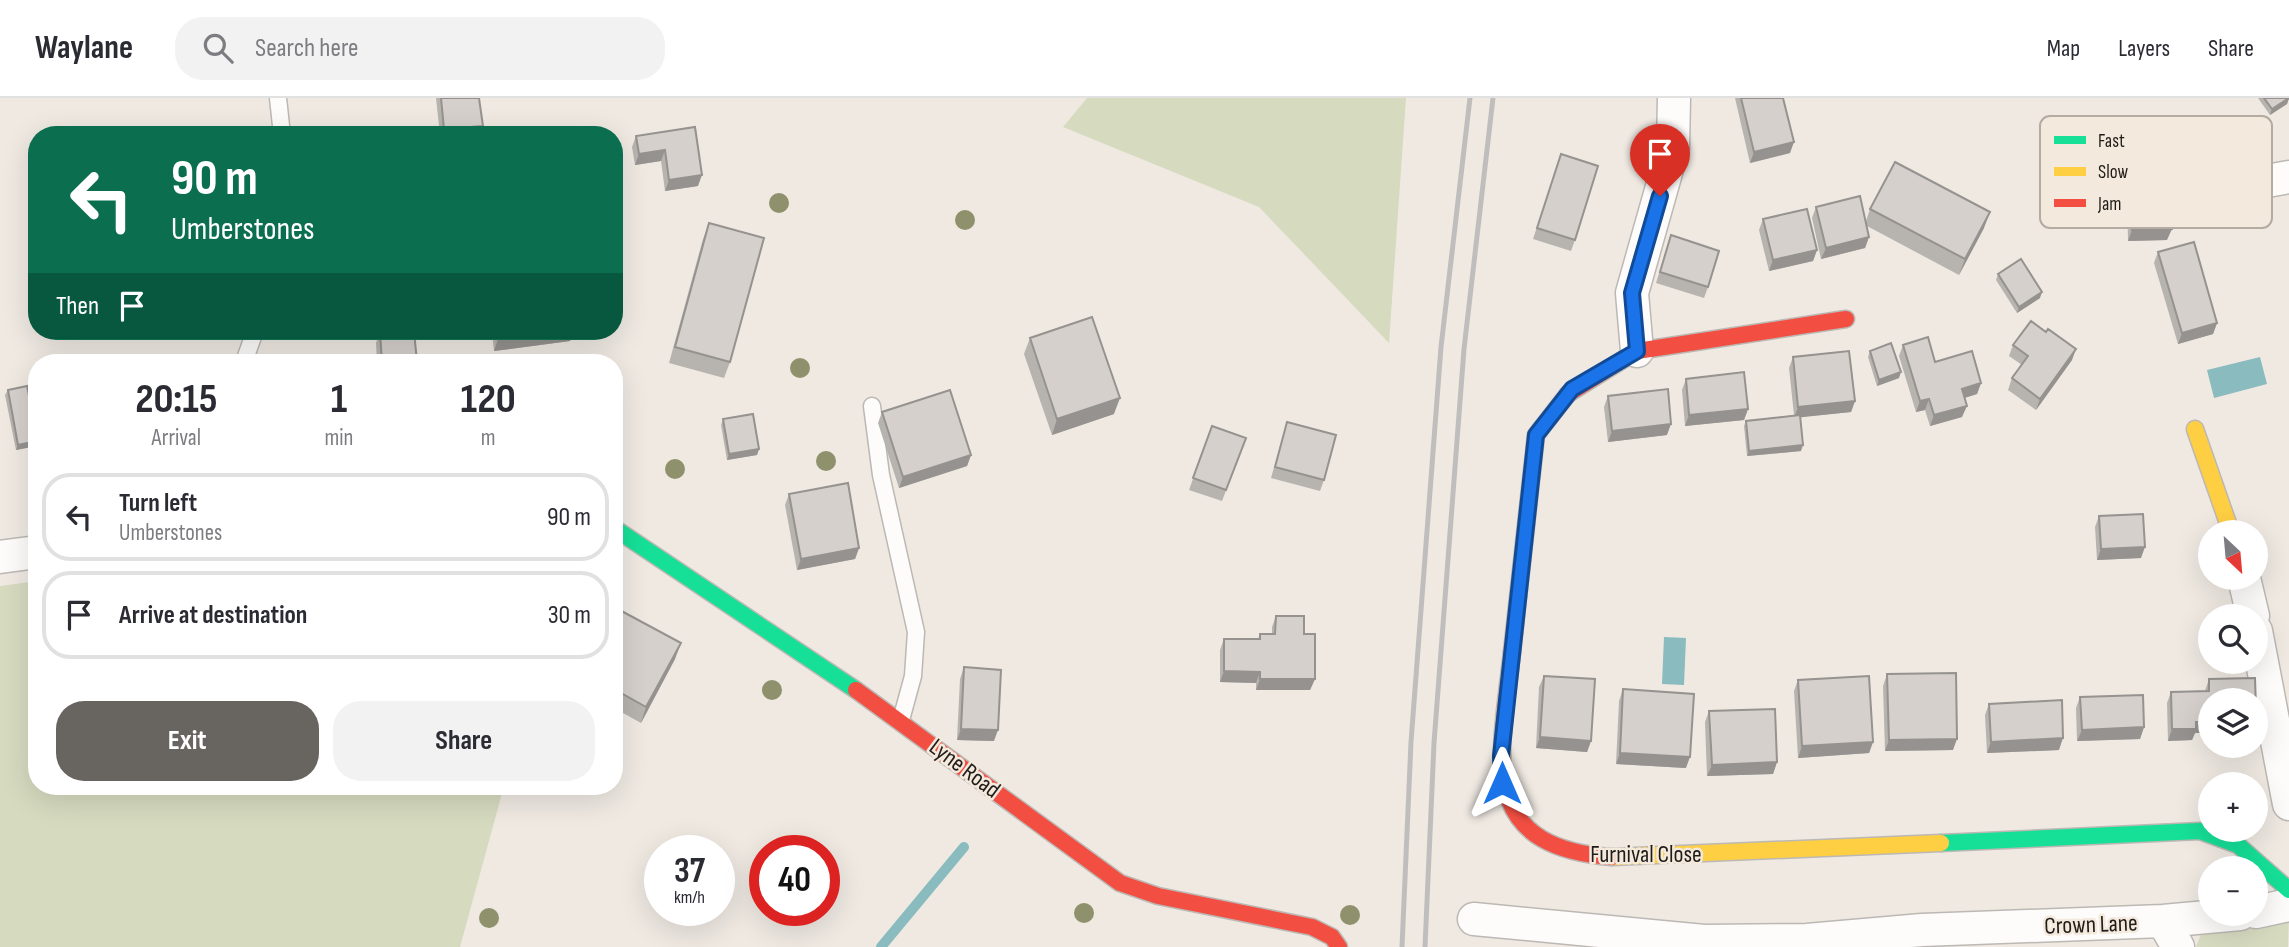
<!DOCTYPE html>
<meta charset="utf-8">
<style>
body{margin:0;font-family:"Sofia Sans Condensed",sans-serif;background:#f2f2f3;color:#2b2b33;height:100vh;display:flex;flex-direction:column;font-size:26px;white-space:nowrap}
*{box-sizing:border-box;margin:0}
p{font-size:23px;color:#7c7c81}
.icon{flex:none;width:38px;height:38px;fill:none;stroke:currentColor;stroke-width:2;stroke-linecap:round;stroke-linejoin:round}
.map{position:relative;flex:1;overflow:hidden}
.details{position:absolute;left:28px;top:256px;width:595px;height:441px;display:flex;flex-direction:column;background:#fff;border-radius:28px;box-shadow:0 7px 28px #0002}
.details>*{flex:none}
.guide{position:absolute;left:28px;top:28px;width:595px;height:214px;border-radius:28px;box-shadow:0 7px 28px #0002;background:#0b6e4f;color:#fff;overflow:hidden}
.needle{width:46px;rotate:154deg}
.controls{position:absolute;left:2198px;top:422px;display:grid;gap:14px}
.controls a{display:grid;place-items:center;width:70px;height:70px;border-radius:50%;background:#fff;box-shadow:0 7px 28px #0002;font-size:35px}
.speed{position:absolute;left:644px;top:737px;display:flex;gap:14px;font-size:35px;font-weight:700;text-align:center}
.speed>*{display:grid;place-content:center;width:91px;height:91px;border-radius:50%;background:#fff;box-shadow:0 7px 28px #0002;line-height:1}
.speed small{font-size:18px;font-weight:400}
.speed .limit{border:10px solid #d22;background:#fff;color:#111}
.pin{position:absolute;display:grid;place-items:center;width:60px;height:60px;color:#fff;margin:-72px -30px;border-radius:50% 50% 50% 0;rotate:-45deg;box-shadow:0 0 7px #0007}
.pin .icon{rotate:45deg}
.me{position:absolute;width:77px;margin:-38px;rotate:0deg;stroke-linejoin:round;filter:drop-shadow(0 0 5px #0008)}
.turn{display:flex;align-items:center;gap:24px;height:147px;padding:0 28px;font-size:32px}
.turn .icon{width:91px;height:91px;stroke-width:2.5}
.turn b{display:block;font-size:49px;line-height:60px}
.then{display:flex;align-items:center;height:66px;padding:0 28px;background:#0003;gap:14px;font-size:26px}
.eta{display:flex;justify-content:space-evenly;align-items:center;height:119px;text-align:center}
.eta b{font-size:42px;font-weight:700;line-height:49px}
.cta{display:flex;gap:14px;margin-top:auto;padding:14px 28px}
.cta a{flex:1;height:80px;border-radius:28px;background:#68645f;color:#fff;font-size:28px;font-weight:700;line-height:80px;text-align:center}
.cta a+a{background:#f2f2f3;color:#2b2b33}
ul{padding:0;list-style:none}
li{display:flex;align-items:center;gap:21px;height:88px;margin:0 14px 10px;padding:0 14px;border:4px solid #e1e1e2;border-radius:28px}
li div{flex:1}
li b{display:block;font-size:26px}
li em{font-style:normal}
header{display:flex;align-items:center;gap:42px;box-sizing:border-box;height:98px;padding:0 35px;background:#fff;border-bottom:2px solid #e1e1e2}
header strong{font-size:33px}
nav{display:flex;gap:38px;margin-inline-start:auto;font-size:24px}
.search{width:490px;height:63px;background:#f2f2f3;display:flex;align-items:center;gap:18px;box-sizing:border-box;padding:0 24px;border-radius:28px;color:#7c7c81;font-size:26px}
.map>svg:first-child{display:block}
.green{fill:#d6dabf}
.water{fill:#89bbbf}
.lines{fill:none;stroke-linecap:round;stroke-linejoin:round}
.stream{stroke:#89bbbf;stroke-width:10}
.lane-casing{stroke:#bcb8b3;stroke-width:19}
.street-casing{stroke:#bcb8b3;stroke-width:35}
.fast-casing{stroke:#bcb8b3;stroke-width:19}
.slow-casing{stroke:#bcb8b3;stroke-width:19}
.jam-casing{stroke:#bcb8b3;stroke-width:19}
.lane{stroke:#fdfcfb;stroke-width:16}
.street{stroke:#fdfcfb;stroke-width:32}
.fast{stroke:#16e098;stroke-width:16}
.slow{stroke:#ffcf43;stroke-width:16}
.jam{stroke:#f24e42;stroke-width:16}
.rail{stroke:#c0bebd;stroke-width:5}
.tree{fill:#8e916b}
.wall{fill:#b7b3af}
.shaded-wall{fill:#95928f}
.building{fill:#d5d0cc;stroke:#95928f;stroke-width:2}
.route-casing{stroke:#114b97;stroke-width:18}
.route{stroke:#1a73e8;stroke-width:12}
.labels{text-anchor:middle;stroke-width:5;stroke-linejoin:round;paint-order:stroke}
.street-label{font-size:24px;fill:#201c18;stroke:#f4e9dd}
.key{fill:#f4e9dd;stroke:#b4aca2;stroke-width:2}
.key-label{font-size:19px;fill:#201c18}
</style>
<header>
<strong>Waylane</strong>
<div class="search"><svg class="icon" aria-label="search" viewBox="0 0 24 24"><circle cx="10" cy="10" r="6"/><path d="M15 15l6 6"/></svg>Search here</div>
<nav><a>Map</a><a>Layers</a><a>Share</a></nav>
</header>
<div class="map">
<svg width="2289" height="849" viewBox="0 0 2289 849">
<rect width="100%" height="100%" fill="#efe9e2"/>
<!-- green -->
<path class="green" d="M1087 0H1406L1389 245 1259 109 1063 29Z
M37 483V688H504L460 849H0V488Z
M2289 816 2288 849H2196L2202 833Z"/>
<!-- water -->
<path class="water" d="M2260 259 2267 286 2214 300 2207 272Z
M1664 539 1686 540 1684 587 1662 586Z"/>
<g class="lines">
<!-- stream -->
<path class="stream" d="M881 849 964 749"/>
<defs>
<path id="lane" d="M278 0 282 37
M244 264 255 233
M872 308 881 377 916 534 913 578 901 622"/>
<path id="street" d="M2267 83 2289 79
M1637 253 1632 195 1673 50 1674 0
M0 459 37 454
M2244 480 2253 518
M2256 533 2289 706
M2256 814 2289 807
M1474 821 1704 843 1807 842 1922 832 2163 823 2240 816
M2163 823 2178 849"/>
<path id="fast" d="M614 430 856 592
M1941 745 2200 733 2238 747 2289 792"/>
<path id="slow" d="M2195 331 2231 434
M1512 554 1536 337 1568 296
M1612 759 1941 745"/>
<path id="jam" d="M1568 296 1637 253 1846 221
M1512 554C1501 656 1473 749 1612 759
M856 592 1120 785 1158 798 1312 829 1332 839 1339 849"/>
</defs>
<!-- lane casing -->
<use href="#lane" class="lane-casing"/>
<!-- street casing -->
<use href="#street" class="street-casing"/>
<!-- fast casing -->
<use href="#fast" class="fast-casing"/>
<!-- slow casing -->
<use href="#slow" class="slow-casing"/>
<!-- jam casing -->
<use href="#jam" class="jam-casing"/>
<!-- lane -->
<use href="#lane" class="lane"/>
<!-- street -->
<use href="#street" class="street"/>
<!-- fast -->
<use href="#fast" class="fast"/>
<!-- slow -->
<use href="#slow" class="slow"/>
<!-- jam -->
<use href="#jam" class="jam"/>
<!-- rail -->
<path class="rail" d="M1402 849 1411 644 1441 249 1470 0
M1425 849 1434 645 1464 251 1493 0"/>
</g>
<!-- trees -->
<g class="tree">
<circle cx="779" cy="105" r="10"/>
<circle cx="965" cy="122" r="10"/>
<circle cx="800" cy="270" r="10"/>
<circle cx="826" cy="363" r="10"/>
<circle cx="675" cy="371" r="10"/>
<circle cx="772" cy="592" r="10"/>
<circle cx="1084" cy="815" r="10"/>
<circle cx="1350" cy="817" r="10"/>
<circle cx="489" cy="820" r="10"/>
</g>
<!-- wall -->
<path class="wall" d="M436 0H479L483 28 480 37H440Z
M1735 0H1783L1790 55 1750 65Z
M2258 0H2289L2287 6 2270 17Z
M695 29 698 88 665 93 661 63 635 67 632 49 636 38Z
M2130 38 2167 142 2128 143 2126 49Z
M1561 56 1575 142 1571 153 1533 141Z
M1816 109 1866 123 1870 111 1984 130 1959 177 1867 128 1869 139 1865 150 1821 161 1812 120Z
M1763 121 1817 152 1813 163 1769 173 1759 132Z
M709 125 730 264 724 280 669 265 703 141Z
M1671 137 1708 189 1704 200 1656 185Z
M2158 154 2217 225 2213 236 2178 246 2154 165Z
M1998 176 2040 200 2017 215 1996 182Z
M492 233H574L570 243 494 253Z
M380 234 417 264H377L376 245Z
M2046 234 2072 262 2036 312 2008 292 2012 280 2022 267 2009 258 2013 247Z
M1030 240 1114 316 1052 337 1024 256Z
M1903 247 1935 264 1981 285 1977 296 1964 300 1962 319 1930 328 1925 312 1916 314 1899 258Z
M1870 253 1899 280 1877 288 1868 259Z
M1793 259 1855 303 1851 314 1800 319 1801 353 1747 358 1744 328 1746 323 1794 317 1789 270Z
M1686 281 1748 311 1744 322 1685 328 1682 292Z
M8 292 37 336 36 348 16 352 5 297Z
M1608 298 1667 337 1608 344 1604 309Z
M882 314 971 357 967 368 899 390 878 325Z
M723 321 759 351 757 357 727 362 721 327Z
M1287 324 1324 382 1320 393 1271 380Z
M1212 328 1246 340 1222 403 1189 392Z
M789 396 859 450 855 461 797 472 785 407Z
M2099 418 2141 460 2097 462 2095 429Z
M614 509 675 561 641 625 614 610Z
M1276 518 1304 536 1315 581 1310 592H1256V585L1220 584V552L1224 541H1258L1260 536H1272V529Z
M964 569 994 643 957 642 960 581Z
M1887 576 1953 652 1885 653 1883 588Z
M1544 578 1591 643 1587 654 1536 650 1539 589Z
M2209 581 2210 635H2195L2192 642 2168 643 2167 605 2171 594 2205 593Z
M1798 582 1873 644 1869 655 1798 660 1794 593Z
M1623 591 1686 670 1616 666 1619 603Z
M2080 599 2144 629 2140 641 2077 643 2076 610Z
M1989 606 2059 652 1987 655 1985 617Z
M1709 613 1777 664 1773 676 1707 678 1705 624Z"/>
<!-- shaded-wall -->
<path class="shaded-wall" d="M2289 0 2287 6 2270 17 2272 11Z
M483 28 480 37H442L444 31Z
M1794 44 1790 55 1750 65 1754 54Z
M665 52 661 63 635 67 639 56Z
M702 77 698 88 665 93 669 82Z
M1990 114 1984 130 1959 177 1965 161Z
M2172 131 2167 142 2128 143 2132 132Z
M1869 139 1865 150 1821 161 1826 150Z
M1817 152 1813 163 1769 173 1773 162Z
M2042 194 2040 200 2017 215 2019 209Z
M2217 225 2213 236 2178 246 2182 235Z
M566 233H574L570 243 494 253 498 241Z
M2076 251 2072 262 2036 312 2040 301Z
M1901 274 1899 280 1877 288 1879 282Z
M1981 285 1977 296 1958 302 1962 291Z
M1120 300 1114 316 1052 337 1057 321Z
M1929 301 1925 312 1916 314 1920 303Z
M1855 303 1851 314 1794 320 1798 309Z
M1967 308 1962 319 1930 328 1934 317Z
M1748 311 1744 322 1685 328 1689 317Z
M1671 326 1667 337 1608 344 1612 333Z
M37 343 36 348 16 352 18 347Z
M1803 347 1801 353 1747 358 1749 353Z
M759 351 757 357 727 362 729 356Z
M971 357 967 368 899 390 903 379Z
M2145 449 2141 460 2097 462 2101 451Z
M859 450 855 461 797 472 801 461Z
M681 545 675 561 641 625 646 609Z
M1224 573 1260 574 1256 585 1220 584Z
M1260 581H1315L1310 592H1256Z
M2196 624H2210V635H2195L2192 642 2168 643 2172 631Z
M2144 629 2140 641 2077 643 2082 632Z
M961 631 998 632 994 643 957 642Z
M1540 639 1591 643 1587 654 1536 650Z
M2063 640 2059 652 1987 655 1991 644Z
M1957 641 1953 652 1885 653 1889 642Z
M1873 644 1869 655 1798 660 1802 648Z
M2220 648H2254L2253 650 2219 651Z
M1620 655 1690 659 1686 670 1616 666Z
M1777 664 1773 676 1707 678 1712 667Z"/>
<!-- building -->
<path class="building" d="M441 0H479L483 28 444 31Z
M1741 0H1783L1794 44 1754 54Z
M2264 0H2289L2272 11Z
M695 29 702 77 669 82 665 52 639 56 636 38Z
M2170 37 2172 131 2132 132 2130 38Z
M1561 56 1598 68 1575 142 1537 130Z
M1895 64 1990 114 1965 161 1870 111Z
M1860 98 1869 139 1826 150 1816 109Z
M1807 111 1817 152 1773 162 1763 121Z
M709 125 764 140 730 264 675 249Z
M1671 137 1719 153 1708 189 1660 174Z
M2194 144 2217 225 2182 235 2158 154Z
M2021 161 2042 194 2019 209 1998 176Z
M1092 219 1120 300 1057 321 1030 240Z
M2031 223 2046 234 2048 231 2076 251 2040 301 2012 280 2028 258 2013 247Z
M398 233H414L417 264H382L380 234Z
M497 233H566L498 241Z
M1928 239 1935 264 1972 253 1981 285 1962 291 1967 308 1934 317 1929 301 1920 303 1903 247Z
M1891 245 1901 274 1879 282 1870 253Z
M1849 253 1855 303 1798 309 1793 259Z
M1744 274 1748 311 1689 317 1686 281Z
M27 288 37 336V343L18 347 8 292Z
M1668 291 1671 326 1612 333 1608 298Z
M950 292 971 357 903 379 882 314Z
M753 316 759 351 729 356 723 321Z
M1800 317 1803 347 1749 353 1746 323Z
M1287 324 1336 337 1324 382 1275 369Z
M1212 328 1246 340 1226 392 1193 380Z
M848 385 859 450 801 461 789 396Z
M2143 416 2145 449 2101 451 2099 418Z
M614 509 681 545 646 609 614 591Z
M1276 518H1304V536H1315V581H1260V574L1224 573V541H1260V536H1275Z
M964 569 1001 572 998 632 961 631Z
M1956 575 1957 641 1889 642 1887 576Z
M1544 578 1595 581 1591 643 1540 639Z
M1869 578 1873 644 1802 648 1798 582Z
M2255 580 2257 639H2256V602H2210V624H2196V631H2172L2171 594 2209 593V581Z
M1623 591 1694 596 1690 659 1620 655Z
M2143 597 2144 629 2082 632 2080 599Z
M2062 602 2063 640 1991 644 1989 606Z
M1775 611 1777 664 1712 667 1709 613Z"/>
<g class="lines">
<defs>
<path id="route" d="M1502 685 1501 658 1536 337 1572 291 1637 253 1632 195 1660 98"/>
</defs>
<!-- route casing -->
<use href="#route" class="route-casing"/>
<!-- route -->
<use href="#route" class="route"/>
</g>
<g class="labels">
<!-- street labels -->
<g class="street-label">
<text transform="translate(965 670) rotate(37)" y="8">Lyne Road</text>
<text x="1646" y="764">Furnival Close</text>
<text transform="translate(2091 826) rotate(-2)" y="8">Crown Lane</text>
</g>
</g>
<!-- legend -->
<rect x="2040" y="18" width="232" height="112" rx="10" class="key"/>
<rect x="2054" y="38" width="32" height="8" fill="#16e098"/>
<rect x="2054" y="69" width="32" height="9" fill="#ffcf43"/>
<rect x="2054" y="101" width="32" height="8" fill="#f24e42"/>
<g class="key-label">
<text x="2098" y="49">Fast</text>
<text x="2098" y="80">Slow</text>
<text x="2098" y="112">Jam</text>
</g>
</svg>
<div class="controls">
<a><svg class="needle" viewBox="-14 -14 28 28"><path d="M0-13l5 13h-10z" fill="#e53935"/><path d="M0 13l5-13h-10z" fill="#7c7c81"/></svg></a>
<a><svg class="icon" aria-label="search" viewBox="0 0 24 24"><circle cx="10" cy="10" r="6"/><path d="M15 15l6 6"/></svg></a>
<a><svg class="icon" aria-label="layers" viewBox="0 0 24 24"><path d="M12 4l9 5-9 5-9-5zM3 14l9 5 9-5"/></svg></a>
<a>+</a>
<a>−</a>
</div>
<div class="speed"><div>37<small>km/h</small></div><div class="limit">40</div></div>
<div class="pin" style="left:1660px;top:98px;background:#d93025"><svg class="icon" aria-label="arrive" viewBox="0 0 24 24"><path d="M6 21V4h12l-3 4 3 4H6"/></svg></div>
<svg class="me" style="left:1502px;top:685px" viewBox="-20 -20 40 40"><path d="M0-17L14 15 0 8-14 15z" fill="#1a73e8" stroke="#fff" stroke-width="4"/></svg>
<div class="guide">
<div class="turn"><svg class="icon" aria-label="left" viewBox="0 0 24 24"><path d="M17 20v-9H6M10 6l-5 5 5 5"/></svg><div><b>90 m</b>Umberstones</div></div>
<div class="then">Then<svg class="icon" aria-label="arrive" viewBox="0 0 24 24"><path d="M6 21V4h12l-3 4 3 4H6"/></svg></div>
</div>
<section class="details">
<div class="eta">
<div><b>20:15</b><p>Arrival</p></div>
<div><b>1</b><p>min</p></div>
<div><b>120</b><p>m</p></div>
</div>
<ul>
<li><svg class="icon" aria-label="left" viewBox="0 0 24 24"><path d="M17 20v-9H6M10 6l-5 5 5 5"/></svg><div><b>Turn left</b><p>Umberstones</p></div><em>90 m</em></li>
<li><svg class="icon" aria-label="arrive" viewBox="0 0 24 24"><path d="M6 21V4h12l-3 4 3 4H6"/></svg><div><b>Arrive at destination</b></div><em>30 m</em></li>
</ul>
<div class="cta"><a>Exit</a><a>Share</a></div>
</section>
</div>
